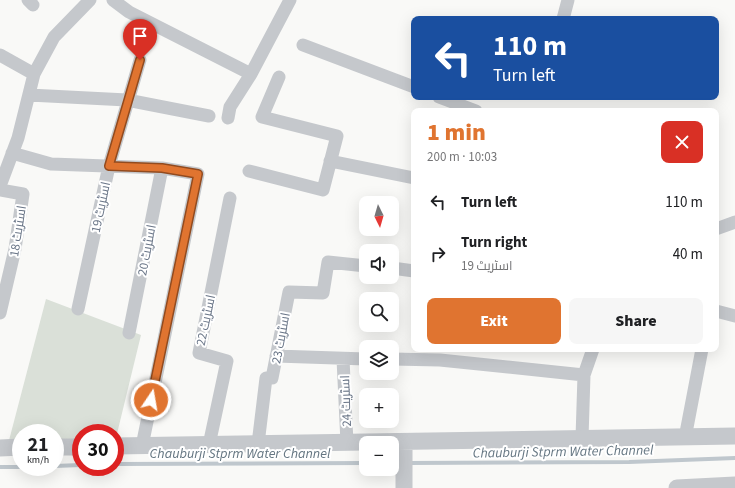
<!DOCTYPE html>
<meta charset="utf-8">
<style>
body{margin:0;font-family:"Source Sans 3",Cairo,sans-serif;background:#f6f6f6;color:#202124;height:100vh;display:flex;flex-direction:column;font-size:15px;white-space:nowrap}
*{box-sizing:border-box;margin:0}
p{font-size:13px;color:#757577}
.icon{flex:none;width:22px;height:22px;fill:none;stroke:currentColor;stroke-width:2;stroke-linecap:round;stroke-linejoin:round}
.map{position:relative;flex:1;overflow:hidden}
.details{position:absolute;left:411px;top:108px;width:308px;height:244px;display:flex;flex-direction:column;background:#fff;border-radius:8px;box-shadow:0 4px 16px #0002}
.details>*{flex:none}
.hud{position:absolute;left:411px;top:16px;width:308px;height:84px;border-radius:8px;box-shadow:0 4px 16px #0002;background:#1a4fa0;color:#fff;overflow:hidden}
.needle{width:26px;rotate:175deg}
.fabs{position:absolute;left:359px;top:196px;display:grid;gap:8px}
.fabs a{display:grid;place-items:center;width:40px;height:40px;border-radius:8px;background:#fff;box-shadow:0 4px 16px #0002;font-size:20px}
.speed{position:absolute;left:12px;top:424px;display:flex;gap:8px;font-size:20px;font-weight:700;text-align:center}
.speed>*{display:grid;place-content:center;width:52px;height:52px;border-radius:50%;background:#fff;box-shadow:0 4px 16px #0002;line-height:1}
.speed small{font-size:10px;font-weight:400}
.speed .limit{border:6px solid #d22;background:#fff;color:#111}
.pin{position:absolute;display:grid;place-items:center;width:34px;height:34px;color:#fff;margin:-41px -17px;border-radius:50% 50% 50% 0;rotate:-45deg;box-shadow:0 0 4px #0007}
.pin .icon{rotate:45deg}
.me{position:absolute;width:44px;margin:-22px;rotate:12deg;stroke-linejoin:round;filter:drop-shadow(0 0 3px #0008)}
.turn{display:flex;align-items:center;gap:14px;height:84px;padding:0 16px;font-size:18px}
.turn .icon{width:52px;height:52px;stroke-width:2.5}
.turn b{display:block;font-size:28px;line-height:34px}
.round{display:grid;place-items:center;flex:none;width:42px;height:42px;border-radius:8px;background:#f6f6f6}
.summary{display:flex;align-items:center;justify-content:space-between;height:68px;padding:0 16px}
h1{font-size:24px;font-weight:800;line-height:30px;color:#e07430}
.button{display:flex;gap:8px;margin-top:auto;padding:8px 16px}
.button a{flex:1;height:46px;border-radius:8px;background:#e07430;color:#fff;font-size:16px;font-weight:800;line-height:46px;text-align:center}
.button a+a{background:#f6f6f6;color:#202124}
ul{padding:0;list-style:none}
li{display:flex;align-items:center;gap:12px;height:52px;padding:0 16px}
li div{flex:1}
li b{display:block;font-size:15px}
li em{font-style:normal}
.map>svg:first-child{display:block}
.green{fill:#dae0d8}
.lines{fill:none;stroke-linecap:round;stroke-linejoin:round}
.stream{stroke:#bfc7cd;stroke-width:4}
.minor{stroke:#c5c8cc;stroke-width:13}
.tertiary{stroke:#c5c8cc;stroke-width:17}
.route-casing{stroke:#924b1f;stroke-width:10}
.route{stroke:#e07430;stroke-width:7}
.labels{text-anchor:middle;stroke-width:4;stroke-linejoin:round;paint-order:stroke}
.street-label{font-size:13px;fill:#697587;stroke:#fff}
.water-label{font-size:14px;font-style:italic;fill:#657682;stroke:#fff}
</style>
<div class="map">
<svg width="735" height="488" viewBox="0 0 735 488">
<rect width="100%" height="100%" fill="#f9f9f7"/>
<!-- green -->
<path class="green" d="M46 299 141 335 115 442V433H81V447H55V433H21V447L7 448Z"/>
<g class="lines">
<!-- stream -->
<path class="stream" d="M408 463 629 462 735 458
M115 464 366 463
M55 466 81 465
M0 467H21"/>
<!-- minor -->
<path class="minor" d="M28 0 33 5
M113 0 129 12 251 74
M563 19 568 0
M303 45 414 87
M0 55 34 74
M29 95 127 100 209 116
M439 97 476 111
M228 118 230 107 251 74 290 0
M12 153 51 164 162 168 198 174 142 446
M330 161 414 178
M249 171 323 190 337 136 262 117 279 77
M0 186 18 138 34 74 54 37 90 0
M0 190 23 194 15 249 0 313
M716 229 735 222
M392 268 414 271
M78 309 109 166 140 60
M716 311 735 316
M129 333 162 168
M276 356 366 359
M343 359 347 443
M392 359 440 360 584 375
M582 438 584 375 593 349
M685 438 702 349
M258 444 266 378H272L289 292 323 293 328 262 366 266
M209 445 227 361 199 353 230 198"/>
<!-- tertiary -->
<path class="tertiary" d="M404 442V488
M115 446 735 436
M55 447H81
M0 448 21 447
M677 488 735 485"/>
</g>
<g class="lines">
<defs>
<path id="route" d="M140 60 109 166 162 168 198 174 151 400"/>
</defs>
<!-- route casing -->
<use href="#route" class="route-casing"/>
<!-- route -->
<use href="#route" class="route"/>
</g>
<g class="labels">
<!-- street labels -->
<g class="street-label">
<text transform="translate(100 207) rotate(-78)" y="5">اسٹریٹ 19</text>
<text transform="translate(17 231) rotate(-81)" y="5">اسٹریٹ 18</text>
<text transform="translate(146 250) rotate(-79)" y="5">اسٹریٹ 20</text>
<text transform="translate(205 320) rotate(-78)" y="5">اسٹریٹ 22</text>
<text transform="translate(280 338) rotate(-79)" y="5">اسٹریٹ 23</text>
<text transform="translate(345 401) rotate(-92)" y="5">اسٹریٹ 24</text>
</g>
<!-- water labels -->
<g class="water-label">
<text transform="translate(563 451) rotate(-1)" y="5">Chauburji Stprm Water Channel</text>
<text x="240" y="458">Chauburji Stprm Water Channel</text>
</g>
</g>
</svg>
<div class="fabs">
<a><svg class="needle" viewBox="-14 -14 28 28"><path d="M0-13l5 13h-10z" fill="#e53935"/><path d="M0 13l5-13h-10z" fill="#757577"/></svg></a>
<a><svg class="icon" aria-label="sound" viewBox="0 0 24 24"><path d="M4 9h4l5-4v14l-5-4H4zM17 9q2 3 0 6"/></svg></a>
<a><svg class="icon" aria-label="search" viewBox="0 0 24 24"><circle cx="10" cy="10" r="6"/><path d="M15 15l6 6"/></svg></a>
<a><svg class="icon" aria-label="layers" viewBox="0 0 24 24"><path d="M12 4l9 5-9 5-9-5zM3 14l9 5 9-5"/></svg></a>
<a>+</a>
<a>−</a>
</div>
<div class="speed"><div>21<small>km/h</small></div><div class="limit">30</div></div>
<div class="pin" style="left:140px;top:60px;background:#d93025"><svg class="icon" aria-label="arrive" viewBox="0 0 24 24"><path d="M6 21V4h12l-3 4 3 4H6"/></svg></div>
<svg class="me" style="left:151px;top:400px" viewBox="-20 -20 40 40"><circle r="17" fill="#e07430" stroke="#fff" stroke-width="3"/><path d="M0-11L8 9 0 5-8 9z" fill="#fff"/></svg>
<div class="hud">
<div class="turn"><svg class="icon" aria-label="left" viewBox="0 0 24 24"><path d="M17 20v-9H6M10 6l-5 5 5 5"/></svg><div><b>110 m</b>Turn left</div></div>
</div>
<section class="details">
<div class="summary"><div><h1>1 min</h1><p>200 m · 10:03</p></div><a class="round" style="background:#d93025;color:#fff"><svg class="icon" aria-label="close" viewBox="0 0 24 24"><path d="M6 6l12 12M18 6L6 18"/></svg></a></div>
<ul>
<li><svg class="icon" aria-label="left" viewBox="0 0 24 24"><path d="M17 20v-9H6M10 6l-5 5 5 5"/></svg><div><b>Turn left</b></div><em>110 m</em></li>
<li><svg class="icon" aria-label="right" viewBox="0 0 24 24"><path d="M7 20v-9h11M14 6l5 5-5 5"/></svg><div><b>Turn right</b><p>اسٹریٹ 19</p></div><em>40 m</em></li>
</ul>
<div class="button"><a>Exit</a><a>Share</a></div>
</section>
</div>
